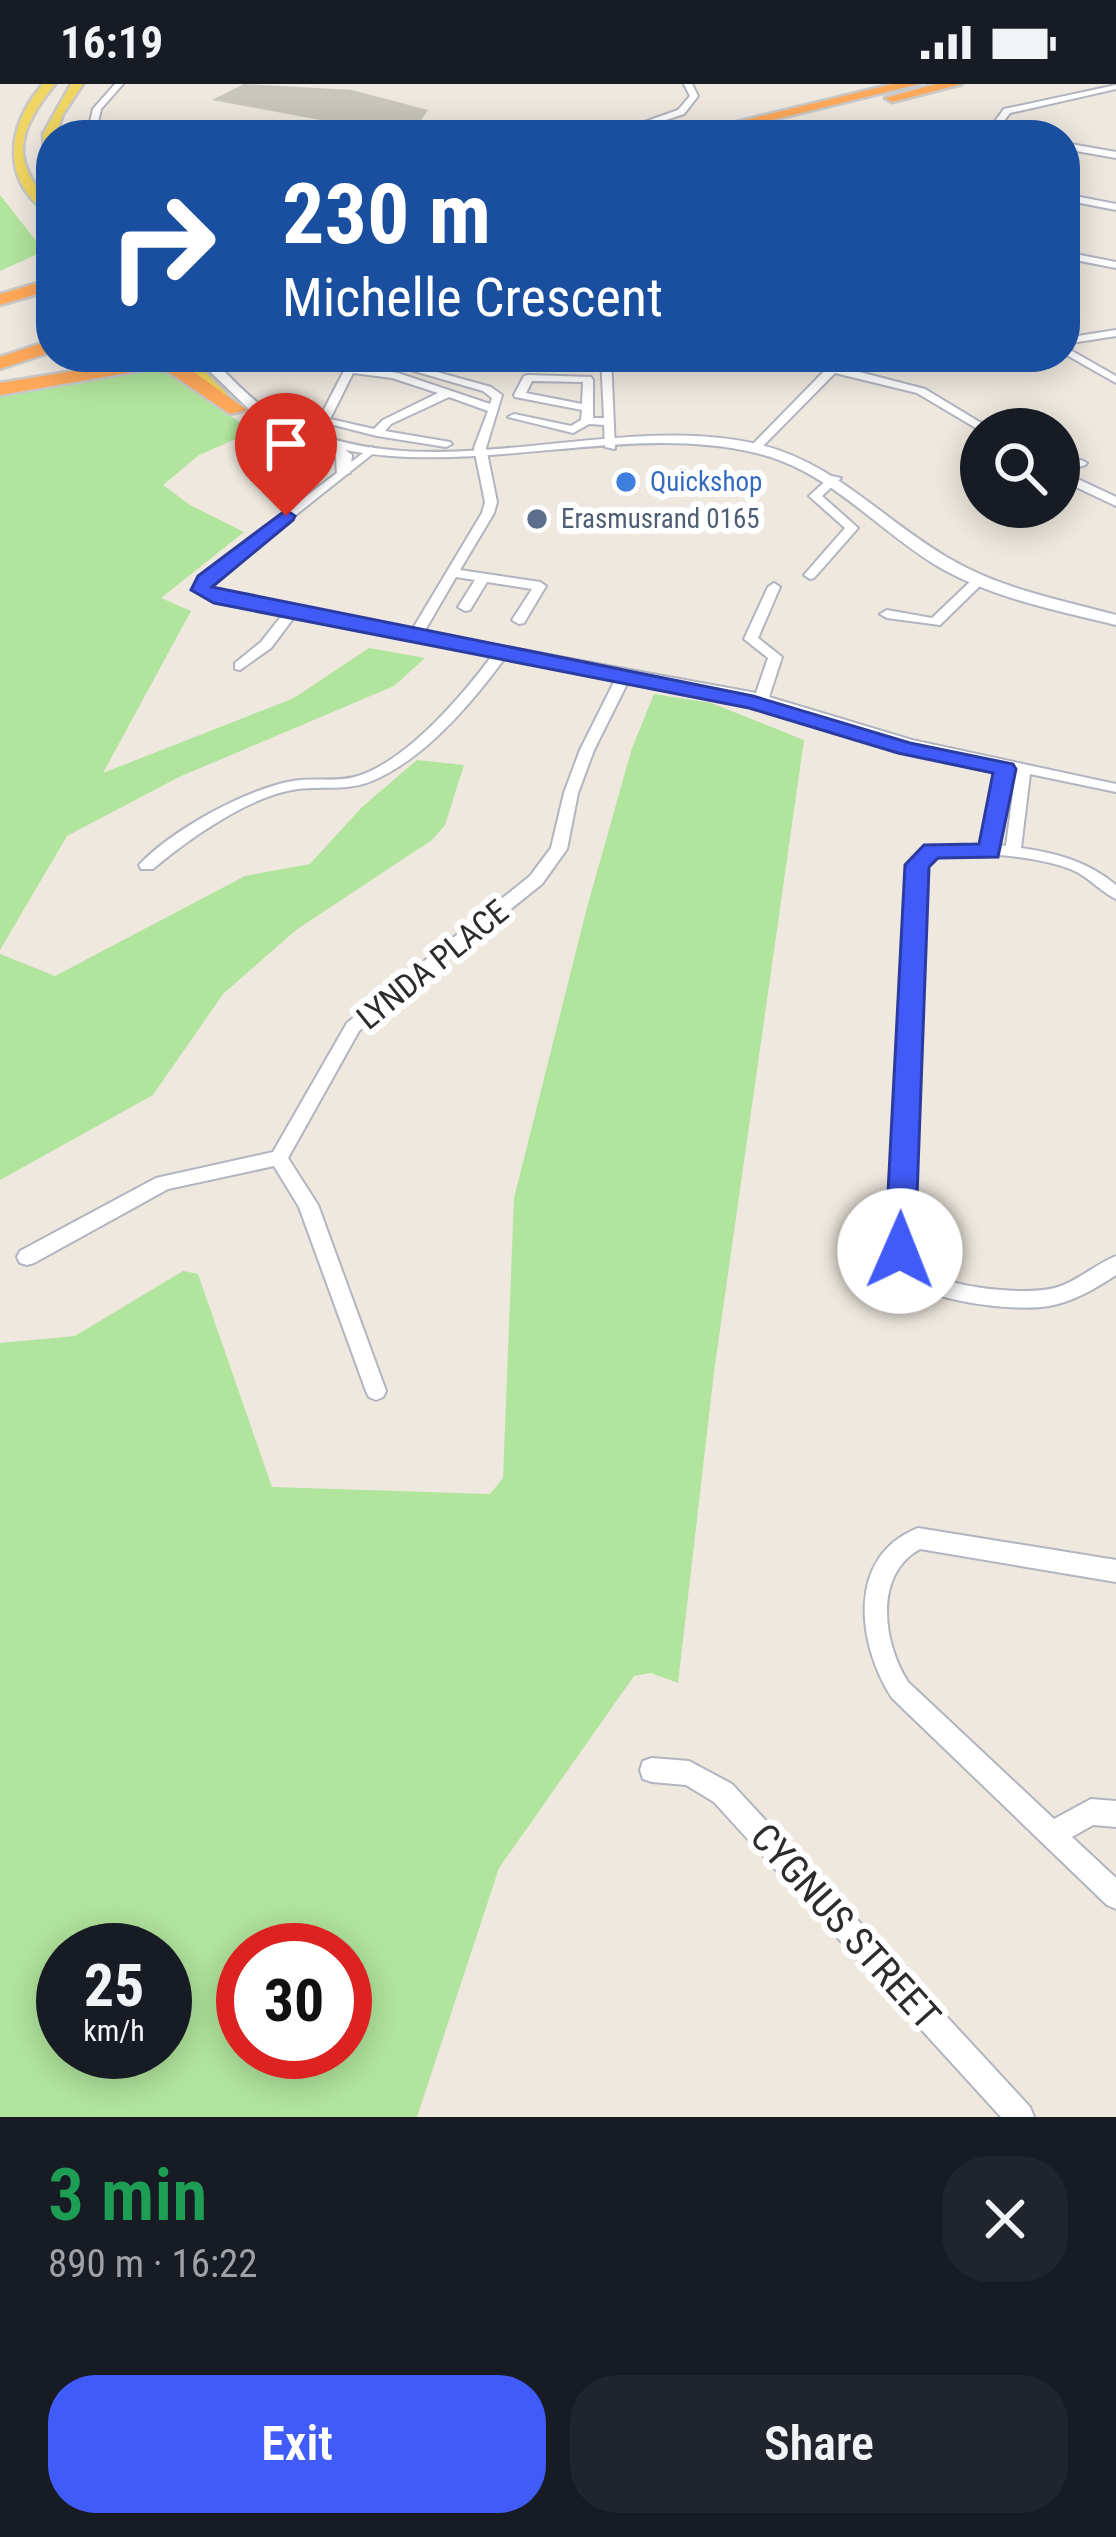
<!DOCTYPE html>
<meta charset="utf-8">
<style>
body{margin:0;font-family:"Roboto Condensed",sans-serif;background:#20242c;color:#f1f3f6;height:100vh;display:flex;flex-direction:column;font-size:45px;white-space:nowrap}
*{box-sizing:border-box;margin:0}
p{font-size:39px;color:#9ea1a6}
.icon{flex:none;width:66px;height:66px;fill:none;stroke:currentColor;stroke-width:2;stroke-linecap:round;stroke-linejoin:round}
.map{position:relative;height:2033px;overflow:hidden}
.side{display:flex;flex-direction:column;background:#171b24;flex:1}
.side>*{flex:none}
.top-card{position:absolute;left:36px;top:36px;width:1044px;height:252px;border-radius:48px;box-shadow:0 6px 30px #0003;background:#1a4fa0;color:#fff;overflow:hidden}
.fabs{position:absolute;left:960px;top:324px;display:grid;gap:24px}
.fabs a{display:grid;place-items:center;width:120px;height:120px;border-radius:50%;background:#171b24;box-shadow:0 6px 30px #0003;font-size:60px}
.speed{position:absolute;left:36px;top:1839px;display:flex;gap:24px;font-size:60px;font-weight:700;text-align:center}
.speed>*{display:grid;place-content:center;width:156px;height:156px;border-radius:50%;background:#171b24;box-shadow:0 6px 30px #0003;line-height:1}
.speed small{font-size:30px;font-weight:400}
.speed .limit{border:18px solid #d22;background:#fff;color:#111}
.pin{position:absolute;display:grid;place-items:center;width:102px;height:102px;color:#fff;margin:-123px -51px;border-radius:50% 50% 50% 0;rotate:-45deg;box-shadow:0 0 12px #0007}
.pin .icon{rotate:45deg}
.me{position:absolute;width:132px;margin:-66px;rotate:1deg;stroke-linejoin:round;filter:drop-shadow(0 0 9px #0008)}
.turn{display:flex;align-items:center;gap:42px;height:252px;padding:0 48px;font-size:54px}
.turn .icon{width:156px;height:156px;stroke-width:2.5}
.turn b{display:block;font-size:84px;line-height:102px}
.round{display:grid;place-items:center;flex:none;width:126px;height:126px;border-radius:48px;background:#20242c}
.head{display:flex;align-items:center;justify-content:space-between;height:204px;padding:0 48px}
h1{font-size:72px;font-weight:600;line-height:90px;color:#1e9e55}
.cta{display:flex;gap:24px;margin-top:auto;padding:24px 48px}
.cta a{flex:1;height:138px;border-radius:48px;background:#415bf9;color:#fff;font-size:48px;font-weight:600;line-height:138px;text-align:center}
.cta a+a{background:#20242c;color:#f1f3f6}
.status{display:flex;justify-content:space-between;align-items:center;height:84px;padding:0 60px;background:#171b24;direction:ltr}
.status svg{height:33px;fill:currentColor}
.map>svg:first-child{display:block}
.green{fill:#b1e49c;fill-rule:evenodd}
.building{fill:#c9c6bd}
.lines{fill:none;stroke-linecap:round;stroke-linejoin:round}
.street-casing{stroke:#b2b5c0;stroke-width:4}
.secondary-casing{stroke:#b2b5c0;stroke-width:4}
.primary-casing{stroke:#c8c8c8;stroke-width:5}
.highway-casing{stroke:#c8c8c8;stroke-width:5}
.street{fill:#fff;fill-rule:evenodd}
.secondary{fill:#fff;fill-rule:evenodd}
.primary{fill:#f0d661;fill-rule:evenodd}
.highway{fill:#fea85a;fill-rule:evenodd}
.route{fill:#415bf9;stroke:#2a3ba2;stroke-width:3}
.shop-dot{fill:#3f7fe0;stroke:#fff;stroke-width:4.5}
.service-dot{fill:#5c6f8a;stroke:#fff;stroke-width:4.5}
.labels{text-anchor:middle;stroke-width:12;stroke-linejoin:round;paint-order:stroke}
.far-shop-label{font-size:27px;fill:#366cbe;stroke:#fff;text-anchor:start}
.far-service-label{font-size:27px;fill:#4e5e75;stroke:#fff;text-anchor:start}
.street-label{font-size:33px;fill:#2c2c2c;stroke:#fff}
.near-street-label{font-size:39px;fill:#2c2c2c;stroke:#fff}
</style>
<div class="status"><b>16:19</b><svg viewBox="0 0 49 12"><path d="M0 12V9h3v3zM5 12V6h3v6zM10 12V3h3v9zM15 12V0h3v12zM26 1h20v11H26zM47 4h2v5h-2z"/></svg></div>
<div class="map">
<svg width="1116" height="2033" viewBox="0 0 1116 2033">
<rect width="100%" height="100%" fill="#eee8df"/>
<!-- green -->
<path class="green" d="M0 111 44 167 0 187Z
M150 282C184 291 221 329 254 347L199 371 163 401 190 421 244 448 161 514 191 527 103 689 294 614 369 564 425 574 394 602 179 693 67 752 0 866V312Z
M654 610 711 619 804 656 714 1288 678 1599 651 1589 634 1592 499 1784 417 2033H0V1259L75 1252 183 1187 198 1190 272 1403 490 1410 503 1394 514 1114 586 827 632 664ZM63 1866H165V1968H63ZM243 1866H345V1968H243Z
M417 676 464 681 445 741 432 756 296 846 223 910 153 1011 0 1096V870L55 892 245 792 310 780 362 723Z"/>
<!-- building -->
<path class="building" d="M244 0 352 6 428 26 413 48 402 51 212 16Z"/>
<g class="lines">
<defs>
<path id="street" d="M115 0H123L101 25 95 51H87L93 25Z
M684 0H692L698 12 684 30 620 51H608L678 26 690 12Z
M1116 1V5L1010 29 993 51H985L1004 25Z
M1065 59 1116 68V74L1065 65Z
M1065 110 1116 120V126L1065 116Z
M1065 168 1116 178V184L1065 174Z
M1116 246V252L1065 260V254Z
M1065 263 1116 292V299L1065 270Z
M366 273H383L491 303 502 311 486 364 497 418 494 429 460 486 540 498 546 502 524 539 519 540 512 536 532 505 487 498 470 526 465 527 458 523 475 496 456 493 424 548 756 609 768 574 744 555 768 503 774 499 780 503 758 554 782 573 769 613 912 656 1116 700V708L1030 690 1021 764C1057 769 1088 778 1116 801V815C1102 808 1091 796 1077 788 1045 772 960 763 928 777L908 1151C909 1160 909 1171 914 1178 933 1204 1029 1213 1058 1203 1079 1196 1096 1180 1116 1172V1191C1096 1204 1073 1218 1049 1222 1015 1228 930 1218 904 1194 893 1183 890 1166 888 1151L912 774 932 764 983 760 997 683 904 663 766 621 755 623 752 617 630 594 594 666 578 709 567 765 542 800 359 947 288 1074 318 1121 386 1307 383 1313 376 1316 369 1313 366 1307 299 1123 274 1082 168 1105 34 1179 27 1181 20 1179 17 1173 20 1167 156 1094 273 1068 347 939 530 792 551 764 564 709 580 666 617 592 507 571C473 618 426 674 372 697 348 707 323 702 298 705 251 711 188 755 153 785H141L139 781C172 746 246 705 293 697 314 693 337 699 358 692 408 676 464 610 494 569L295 532 271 564 240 586 235 585V579L261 558 283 530 210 516 195 505 200 493 371 363 377 366 375 368 211 498 208 504 219 510 412 546 482 429 485 418 474 364 488 327 449 313 391 340 385 347 450 358 452 360 446 363 377 352 318 337 345 285 350 282 398 289 490 320 492 314 483 307ZM353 289 392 294 438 309 383 336 374 345 330 335ZM1011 686 1016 687 1006 762 998 761Z
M601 273H611L615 365 605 363 604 341 589 340 573 349 508 333 514 330 571 342 581 336 582 326 515 313 514 311 524 292 528 291 591 293 593 296V334H604ZM532 297 583 298 582 320 526 309Z
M838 273H849L840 283 925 305 991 345H981V347L917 309 835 289 759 366H751V362Z
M1081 376 1087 379 1085 381 1063 388 1116 413V422L1059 395V382Z
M831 392 841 394 822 412 858 444 814 494 810 495 804 491 845 444 809 412Z
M974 494 985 497 940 541 887 534 880 530 887 526 932 534Z
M918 1444 1116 1476V1498L920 1465C873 1491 883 1559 908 1598L1054 1735 1091 1715 1116 1717V1743L1093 1741 1072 1753 1116 1794V1825L1107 1821 892 1614C857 1560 846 1472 918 1444Z
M652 1674 689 1677 732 1700 1030 2023 1034 2033H1001L714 1718 686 1701 652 1698 643 1695 640 1686 643 1677Z"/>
<path id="secondary" d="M195 273H210C227 289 244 310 264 323 405 420 601 324 757 360 836 378 884 438 952 476 1002 505 1060 516 1116 531V541C1055 526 988 513 934 480 874 443 828 386 756 369 627 338 482 392 345 366L352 371 350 389 337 392 336 373 253 329Z"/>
<path id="primary" d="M43 0H55C20 44 7 75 51 119V131C0 98 6 43 43 0Z
M71 0H83L63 30 56 51H51V89L46 88 43 50Z
M173 273H190L226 309V315H214Z"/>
<path id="highway" d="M893 0H919L711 51H683Z
M936 0H962L892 18 885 14Z
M51 195V206L0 221V210Z
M51 256V268L0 285V273Z
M159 273 184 281 247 326 230 330 170 289 155 284 0 311V299Z"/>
</defs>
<!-- street casing -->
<use href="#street" class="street-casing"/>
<!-- secondary casing -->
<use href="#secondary" class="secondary-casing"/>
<!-- primary casing -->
<use href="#primary" class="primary-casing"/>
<!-- highway casing -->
<use href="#highway" class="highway-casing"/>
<!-- street -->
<use href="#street" class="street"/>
<!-- secondary -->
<use href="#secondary" class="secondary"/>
<!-- primary -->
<use href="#primary" class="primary"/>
<!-- highway -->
<use href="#highway" class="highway"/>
</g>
<!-- route -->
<path class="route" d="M286 426 295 432 293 436 212 503 753 612 910 659 1013 680 1016 685 998 773 938 774 929 783 915 1167 910 1175H889L885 1167 905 781 924 761 979 760 993 689 898 669 749 624 214 519 191 506 198 492Z"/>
<!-- markers -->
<circle class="shop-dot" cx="626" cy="398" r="12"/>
<circle class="service-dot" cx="537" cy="435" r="12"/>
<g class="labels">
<!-- far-shop labels -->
<g class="far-shop-label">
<text x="650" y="407">Quickshop</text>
</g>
<!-- far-service labels -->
<g class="far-service-label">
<text x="561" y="444">Erasmusrand 0165</text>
</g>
<!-- street labels -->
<g class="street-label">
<text transform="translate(432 880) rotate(-39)" y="12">LYNDA PLACE</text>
</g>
<!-- near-street labels -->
<g class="near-street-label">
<text transform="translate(846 1842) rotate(48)" y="14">CYGNUS STREET</text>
</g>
</g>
</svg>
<div class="fabs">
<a><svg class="icon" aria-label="search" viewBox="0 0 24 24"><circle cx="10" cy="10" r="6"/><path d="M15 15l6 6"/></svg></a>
</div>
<div class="speed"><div>25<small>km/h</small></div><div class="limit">30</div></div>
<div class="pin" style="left:286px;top:432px;background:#d93025"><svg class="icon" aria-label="arrive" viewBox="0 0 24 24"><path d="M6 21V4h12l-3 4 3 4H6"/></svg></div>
<svg class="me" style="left:900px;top:1167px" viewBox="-20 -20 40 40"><circle r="19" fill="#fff"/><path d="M0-13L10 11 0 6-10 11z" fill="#415bf9"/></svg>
<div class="top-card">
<div class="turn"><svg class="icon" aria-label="right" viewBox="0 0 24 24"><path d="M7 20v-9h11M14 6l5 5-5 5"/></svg><div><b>230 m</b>Michelle Crescent</div></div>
</div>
</div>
<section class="side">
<div class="head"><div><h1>3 min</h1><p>890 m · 16:22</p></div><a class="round"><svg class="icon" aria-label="close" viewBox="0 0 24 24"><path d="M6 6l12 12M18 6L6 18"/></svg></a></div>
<div class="cta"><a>Exit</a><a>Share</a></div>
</section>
